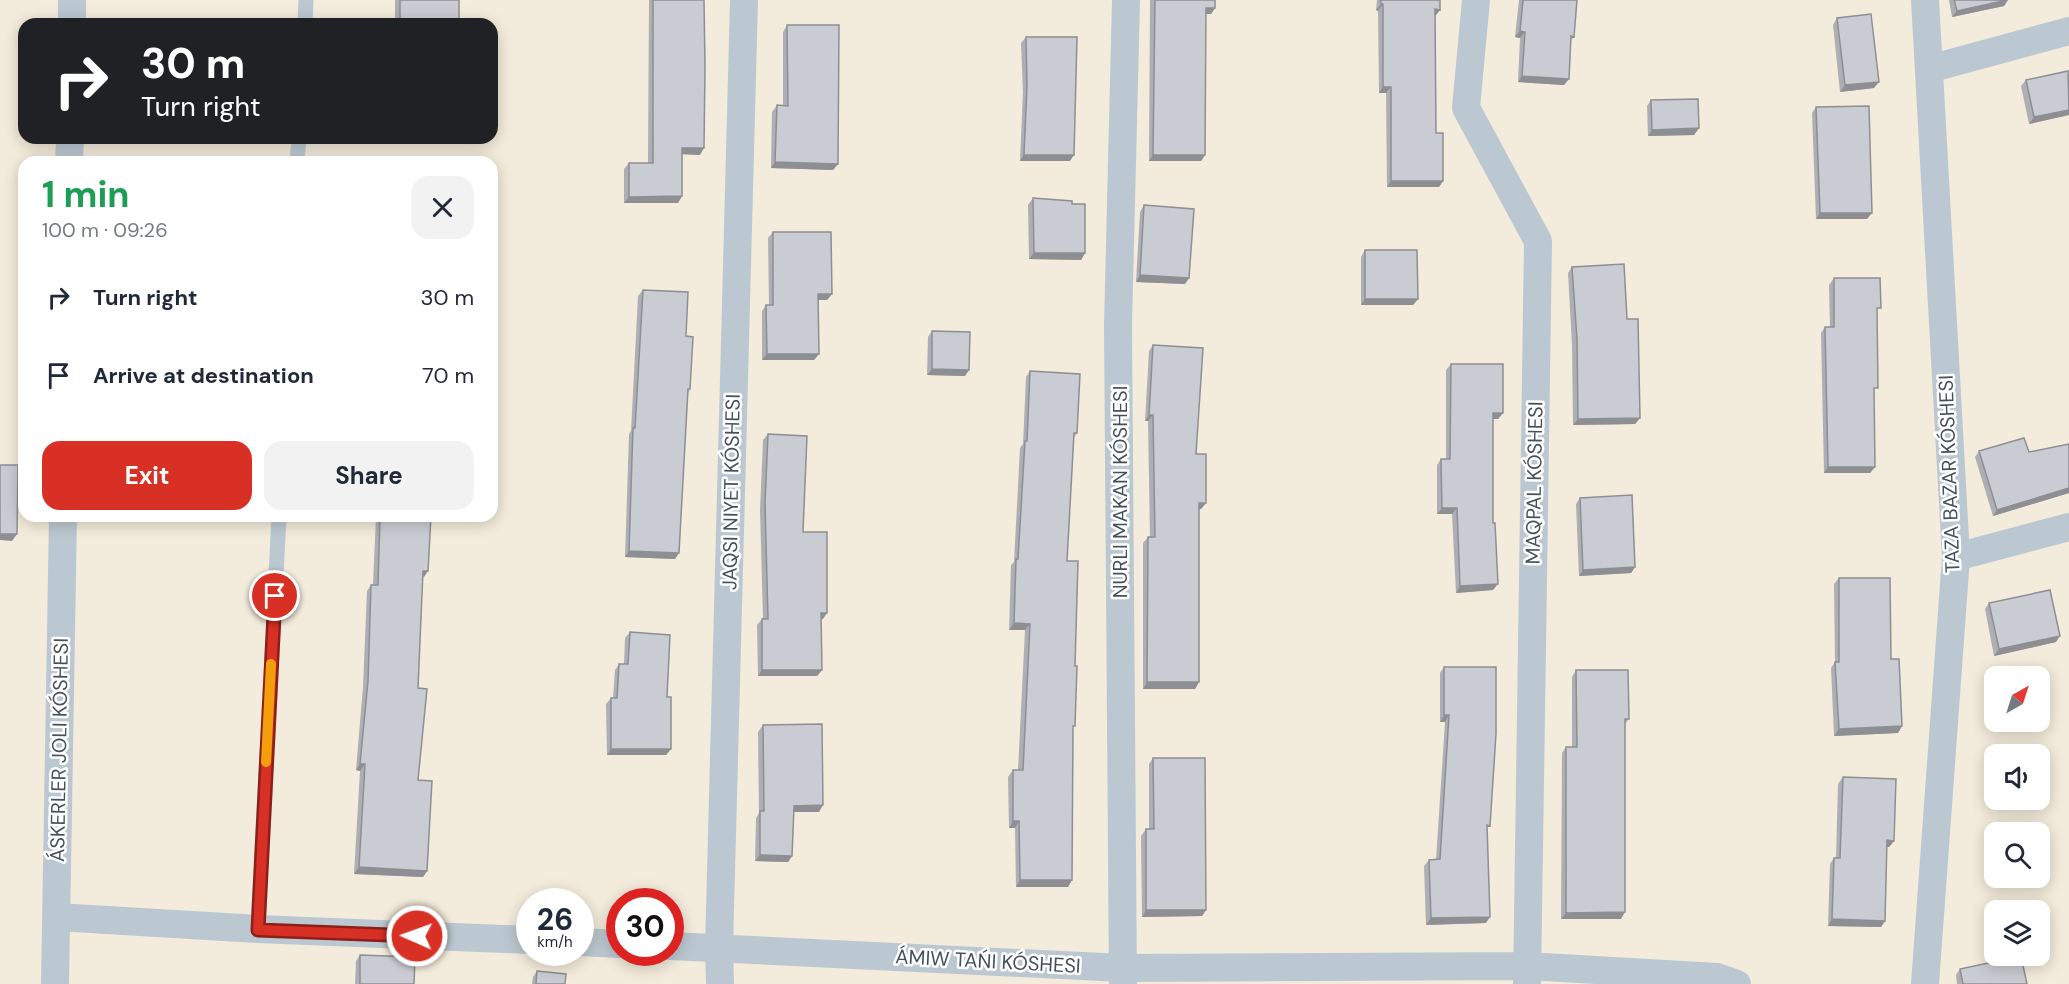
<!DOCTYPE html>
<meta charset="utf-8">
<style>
body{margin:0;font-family:"DM Sans",sans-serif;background:#f2f2f3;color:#1f2937;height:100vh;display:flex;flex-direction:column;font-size:22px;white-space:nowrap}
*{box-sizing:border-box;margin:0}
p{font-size:20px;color:#747a83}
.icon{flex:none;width:33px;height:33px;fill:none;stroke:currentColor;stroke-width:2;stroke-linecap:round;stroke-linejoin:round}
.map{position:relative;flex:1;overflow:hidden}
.sheet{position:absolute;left:18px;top:156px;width:480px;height:366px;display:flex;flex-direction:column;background:#fff;border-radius:18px;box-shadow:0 3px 15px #0003}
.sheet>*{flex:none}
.hud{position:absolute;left:18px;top:18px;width:480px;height:126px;border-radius:18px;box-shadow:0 3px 15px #0003;background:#202124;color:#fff;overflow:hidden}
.needle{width:39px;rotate:39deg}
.fabs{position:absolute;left:1984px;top:666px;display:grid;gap:12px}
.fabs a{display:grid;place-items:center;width:66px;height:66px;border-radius:12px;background:#fff;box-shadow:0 3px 15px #0003;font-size:30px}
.speed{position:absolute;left:516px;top:888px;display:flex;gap:12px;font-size:30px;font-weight:700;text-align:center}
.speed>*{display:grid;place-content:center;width:78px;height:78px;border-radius:50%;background:#fff;box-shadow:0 3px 15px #0003;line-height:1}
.speed small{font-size:15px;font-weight:400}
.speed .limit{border:9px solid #d22;background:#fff;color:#111}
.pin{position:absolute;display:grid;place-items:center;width:51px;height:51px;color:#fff;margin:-26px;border:3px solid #fff;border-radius:50%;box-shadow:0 2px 6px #0007}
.me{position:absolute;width:66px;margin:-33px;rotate:272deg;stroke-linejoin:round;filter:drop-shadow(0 0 4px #0008)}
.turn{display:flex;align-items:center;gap:21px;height:126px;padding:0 24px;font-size:27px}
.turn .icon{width:78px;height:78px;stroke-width:2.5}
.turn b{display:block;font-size:42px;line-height:51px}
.round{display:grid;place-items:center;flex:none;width:63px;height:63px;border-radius:18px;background:#f2f2f3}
.overview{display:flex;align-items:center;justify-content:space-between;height:102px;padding:0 24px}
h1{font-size:36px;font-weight:700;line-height:45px;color:#1e9e55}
.cta{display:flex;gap:12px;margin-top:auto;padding:12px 24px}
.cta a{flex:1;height:69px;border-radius:18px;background:#d93025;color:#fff;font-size:24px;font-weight:700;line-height:69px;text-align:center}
.cta a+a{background:#f2f2f3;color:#1f2937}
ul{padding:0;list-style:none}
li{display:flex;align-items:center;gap:18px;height:78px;padding:0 24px}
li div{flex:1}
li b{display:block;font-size:22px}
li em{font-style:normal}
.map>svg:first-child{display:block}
.sand{fill:#f3ebdb;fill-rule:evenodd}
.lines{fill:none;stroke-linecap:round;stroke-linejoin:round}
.lane{stroke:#bcc8d1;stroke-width:15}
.street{stroke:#bcc8d1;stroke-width:28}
.wall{fill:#adafb5}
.shaded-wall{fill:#8d8f93}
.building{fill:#c9ccd2;stroke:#8d8f93;stroke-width:1.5}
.route-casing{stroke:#8d1f18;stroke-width:15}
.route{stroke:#d93025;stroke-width:10}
.slow{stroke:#f59e0b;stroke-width:10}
.labels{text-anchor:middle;stroke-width:5;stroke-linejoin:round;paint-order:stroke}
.street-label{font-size:20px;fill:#44515c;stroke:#fff}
</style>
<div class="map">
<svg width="2069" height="984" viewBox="0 0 2069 984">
<rect width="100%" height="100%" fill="#f0eded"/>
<!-- sand -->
<path class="sand" d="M0 0H2069V984H0ZM24 24H492V138H24ZM24 162H492V516H24ZM1995 676H2040V722H1995ZM1995 754H2040V800H1995ZM1995 832H2040V878H1995ZM530 902H580V952H530ZM620 902H670V952H620ZM1995 910H2040V956H1995Z"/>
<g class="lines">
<!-- lane -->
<path class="lane" d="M305 24 306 0
M297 162 299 138
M258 929 279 516"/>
<!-- street -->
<path class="street" d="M1476 0 1466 108 1538 241 1527 984
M72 24V0
M1929 69 2069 31
M69 162 70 138
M1956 557 2069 527
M57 917 258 929 530 940
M580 942 620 944
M670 946 1123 968 1527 966 1717 977 1737 984
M55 984 63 516
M720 984 719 948 744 0
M1123 984 1118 325 1126 0
M1925 984 1956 557 1925 0"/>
</g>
<!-- wall -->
<path class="wall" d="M395 0H459V24H395Z
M649 0H704L700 155 682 154V196L678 203H624V169L629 163H648Z
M1150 0H1215V8L1211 14H1206L1205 155 1201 161H1149Z
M1377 0H1440V10L1435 16 1436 133 1443 181 1439 187H1387L1386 93H1379L1378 11 1376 10Z
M1519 0H1577L1574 37 1571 40 1564 85 1518 82 1520 38 1515 37Z
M1949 0H2008L2004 6 1952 17Z
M1837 18 1874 88 1840 92 1833 25Z
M787 25 838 164 833 170 771 168 772 112 777 105H783V32Z
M1026 37 1070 161H1020L1023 92 1021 43Z
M2069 75V115L2029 124 2021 86 2026 80Z
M1651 100 1699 128 1694 135 1648 136 1647 106Z
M1816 107 1867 219H1816L1812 113Z
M1033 198 1072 204 1085 253 1081 260 1029 259 1028 205Z
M1144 205 1189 278 1185 284 1136 282 1140 212Z
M773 232 832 294 827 300H818L819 354 814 360H762V311L766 305H769L768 238Z
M1365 250 1418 299 1413 305H1361V257Z
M1572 267 1640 418 1635 424 1573 425 1572 345 1568 273Z
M1834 278 1877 313 1874 394 1875 467 1870 473H1824L1821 333 1825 327H1830L1829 285Z
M643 290 686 336 690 389 688 393 679 553 675 559 625 557 629 434 631 431 638 296Z
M932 331 965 376 927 375 928 337Z
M1153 345 1196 454 1206 503 1201 509H1199V682L1195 689H1143V543L1148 537H1150L1148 421H1145L1149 351Z
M1451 364 1503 413 1498 419H1493V590L1456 593 1452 514H1437V465L1441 459H1446V370Z
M1030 371 1077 433 1074 438 1067 561 1073 728 1072 880 1068 887H1016L1015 828H1009L1008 777 1013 770H1018L1025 630H1009L1011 565 1014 562 1020 448 1023 444 1026 377Z
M768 434 803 532 823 619H821L822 670 817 676H758L757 625 762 619H763L760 510 763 440Z
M2069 444V493L1993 516 1975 457 1979 451 2029 452Z
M1580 498 1635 567 1631 573 1579 576 1576 504Z
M376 516H431L424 577H422L418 688V780L427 871 423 877 354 874 360 771 356 770 363 687 367 591 371 585H373Z
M1839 578 1891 659 1902 726 1898 733 1834 736 1831 668 1835 662 1834 584Z
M1989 603 2056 642 1994 656 1985 609Z
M630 632 667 697 671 749 666 755H607L606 704 611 698H613L615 670 619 664H624L625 638Z
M1444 667 1487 830 1486 923 1426 925 1424 866 1429 860H1436L1445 722H1440V673Z
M1576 670 1629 719 1625 724 1621 919H1561L1562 753 1566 747H1572V677Z
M763 725 819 812H794L792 856 788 862 755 861 756 818 759 813 758 732Z
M1153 758 1206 910 1202 916 1142 917 1141 836 1146 829H1149V764Z
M1843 777 1894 841 1889 847H1887L1885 921 1881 927 1828 926 1830 864 1834 858H1836L1838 784Z
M360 955 414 984H355L356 961Z
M1960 969 2027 984H1957L1956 975Z
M537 971 565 984H532L533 977Z"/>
<!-- shaded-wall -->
<path class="shaded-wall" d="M2008 0 2004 6 1952 17 1957 11Z
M1381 4H1383L1378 11 1376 10Z
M1206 8H1215L1211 14H1201Z
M1435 9 1440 10 1435 16Z
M1520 31 1525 32 1520 38 1515 37Z
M1522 76 1569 79 1564 85 1518 82Z
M1879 82 1874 88 1840 92 1845 85Z
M1383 87H1391L1386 93H1379Z
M2069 110V115L2029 124 2034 117Z
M1699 128 1694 135 1648 136 1652 130Z
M682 148H704L700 155 677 154Z
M1024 155H1074L1070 161H1020Z
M1153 155H1205L1201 161H1149Z
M775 162 838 164 833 170 771 168Z
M1391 181H1443L1439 187H1387Z
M682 196 678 203H624L629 197Z
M1820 213H1872L1867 219H1816Z
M1034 253H1085L1081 260 1029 259Z
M1140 275 1189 278 1185 284 1136 282Z
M818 294H832L827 300H814Z
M1365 299H1418L1413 305H1361Z
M767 354H819L814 360H762Z
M932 369 969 370 965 376 927 375Z
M1493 413H1503L1498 419H1488Z
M1149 415H1153L1148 421H1145Z
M1640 418 1635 424 1573 425 1578 419Z
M1828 467H1875L1870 473H1824Z
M2069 488V493L1993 516 1997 510Z
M1199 503H1206L1201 509H1195Z
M1442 508H1457L1452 514H1437Z
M0 534H17L12 541 0 540Z
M629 551 679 553 675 559 625 557Z
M1635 567 1631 573 1579 576 1583 570Z
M423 571H428L424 577H418Z
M1498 584 1493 590 1456 593 1460 586Z
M821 613H827L823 619H817Z
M1014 623 1030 624 1025 630H1009Z
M2060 636 2056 642 1994 656 1999 649Z
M762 670H822L817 676H758Z
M1147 682H1199L1195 689H1143Z
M1444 715H1449L1445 722H1440Z
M1902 726 1898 733 1834 736 1839 729Z
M611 749H671L666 755H607Z
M360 764H365L360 771 356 770Z
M823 805 819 812H789L794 806Z
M1013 821H1019L1015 828H1009Z
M1887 840 1894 841 1889 847H1883Z
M760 855 792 856 788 862 755 861Z
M359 867 427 871 423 877 354 874Z
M1020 880H1072L1068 887H1016Z
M1146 910H1206L1202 916 1142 917Z
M1625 912 1621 919H1561L1566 913Z
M1490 917 1486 923 1426 925 1431 918Z
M1832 919 1885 921 1881 927 1828 926Z"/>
<!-- building -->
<path class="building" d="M400 0H459V24H400Z
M653 0H704L705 67 704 148H682V196L629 197V163H653Z
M1155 0H1215V8H1206L1205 155H1153Z
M1381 0H1440V10L1435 9 1436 133H1443V181H1391V87H1383V4H1381Z
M1523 0H1577L1574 37 1571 36 1569 79 1522 76 1525 32 1520 31Z
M1954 0H2007L1957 11Z
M1871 14 1879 82 1845 85 1837 18Z
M787 25H839L838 164 775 162 777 105 788 106Z
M1026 37H1077L1074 155H1024L1027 86Z
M2068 71 2069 110 2034 117 2026 80Z
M1698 99 1699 128 1652 130 1651 100Z
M1869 106 1872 213H1820L1816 107Z
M1033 198 1072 201V204H1085V253H1034Z
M1144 205 1194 209 1189 278 1140 275Z
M773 232H831L832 294H818L819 354H767L766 305H773Z
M1365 250H1417L1418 299H1365Z
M1624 264 1627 319H1638L1640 418 1578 419 1577 339 1572 267Z
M1834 278H1880L1881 308H1877L1878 388H1874L1875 467H1828L1825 327H1834Z
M643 290 688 292 686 336 693 337 690 389H688L679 553 629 551 633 428H635Z
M932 331 970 332 969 370 932 369Z
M1153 345 1203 348 1196 454H1206V503H1199V682H1147L1148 537H1155L1153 415H1149Z
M1451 364H1503V413H1493V523H1495L1498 584 1460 586 1457 508H1442L1441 459H1450Z
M1030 371 1080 374 1077 433H1074L1067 561H1078L1075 666H1077L1075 726H1073L1072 880H1020L1019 821H1013V770H1023L1030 624 1014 623 1016 559H1018L1025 441H1027Z
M768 434 807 436 803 532H827V613H821L822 670H762V619H768L765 504Z
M2024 438 2029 452 2069 444V488L1997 510 1979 451Z
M0 465H18L17 534H0Z
M1632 495 1635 567 1583 570 1580 498Z
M380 516H431L428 571H423L418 688 427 689 418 780 432 781 427 871 359 867 365 764H360L368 681 371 585H378Z
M1839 578H1890L1891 659H1899L1902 726 1839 729 1835 662H1839Z
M2050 590 2060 636 1999 649 1989 603Z
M630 632 670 635 667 697H671V749H611V698H617L619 664H628Z
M1444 667H1496V734L1490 826 1487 825 1490 917 1431 918 1429 860 1440 859 1449 715H1444Z
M1576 670H1628L1629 719H1625V912L1566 913V747H1577Z
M822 724 823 805 794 806 792 856 760 855V811H764L763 725Z
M1153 758H1205L1206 910H1146V829H1154Z
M1843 777 1896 779 1894 841 1887 840 1885 921 1832 919 1834 858H1840Z
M360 955 415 957 414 984H360Z
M2021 956 2027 984H1963L1960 969Z
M537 971 566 974 565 984H536Z"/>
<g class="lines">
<defs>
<path id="route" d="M275 596 258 930 417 936"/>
</defs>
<!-- route casing -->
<use href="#route" class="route-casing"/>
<!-- route -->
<use href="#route" class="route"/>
<!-- slow -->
<path class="slow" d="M266 762 271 664"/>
</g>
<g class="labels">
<!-- street labels -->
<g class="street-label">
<text transform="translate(1949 474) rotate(-92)" y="7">TAZA BAZAR KÓSHESI</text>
<text transform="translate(1534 483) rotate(-89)" y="7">MAQPAL KÓSHESI</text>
<text transform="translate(731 492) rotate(-89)" y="7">JAQSI NIYET KÓSHESI</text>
<text transform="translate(1120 492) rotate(-90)" y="7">NURLI MAKAN KÓSHESI</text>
<text transform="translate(59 750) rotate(-89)" y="7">ÁSKERLER JOLI KÓSHESI</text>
<text transform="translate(988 961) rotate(3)" y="7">ÁMIW TAŃI KÓSHESI</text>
</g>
</g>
</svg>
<div class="fabs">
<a><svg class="needle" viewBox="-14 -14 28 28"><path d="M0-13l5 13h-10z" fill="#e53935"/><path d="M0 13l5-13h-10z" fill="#747a83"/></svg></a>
<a><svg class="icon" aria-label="sound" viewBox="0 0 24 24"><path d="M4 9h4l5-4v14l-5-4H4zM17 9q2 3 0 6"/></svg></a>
<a><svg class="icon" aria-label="search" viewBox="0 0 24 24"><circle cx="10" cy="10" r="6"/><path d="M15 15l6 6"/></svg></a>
<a><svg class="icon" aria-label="layers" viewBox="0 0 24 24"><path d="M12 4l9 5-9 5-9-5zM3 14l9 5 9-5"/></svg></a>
</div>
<div class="speed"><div>26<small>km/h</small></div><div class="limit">30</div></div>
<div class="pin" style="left:275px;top:596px;background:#d93025"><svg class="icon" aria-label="arrive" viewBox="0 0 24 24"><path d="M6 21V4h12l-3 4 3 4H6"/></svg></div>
<svg class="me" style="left:417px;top:936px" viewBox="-20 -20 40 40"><circle r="17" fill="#d93025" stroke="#fff" stroke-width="3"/><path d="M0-11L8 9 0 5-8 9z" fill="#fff"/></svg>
<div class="hud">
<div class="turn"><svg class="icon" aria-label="right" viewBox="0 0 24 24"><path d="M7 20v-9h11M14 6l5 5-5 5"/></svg><div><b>30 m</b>Turn right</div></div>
</div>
<section class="sheet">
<div class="overview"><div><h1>1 min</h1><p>100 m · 09:26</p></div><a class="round"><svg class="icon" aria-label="close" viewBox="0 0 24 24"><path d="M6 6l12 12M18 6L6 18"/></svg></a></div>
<ul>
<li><svg class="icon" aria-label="right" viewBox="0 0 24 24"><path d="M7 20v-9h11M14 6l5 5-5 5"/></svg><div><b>Turn right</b></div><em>30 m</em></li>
<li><svg class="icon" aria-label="arrive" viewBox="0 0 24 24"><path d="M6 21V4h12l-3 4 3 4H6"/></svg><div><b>Arrive at destination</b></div><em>70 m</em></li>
</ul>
<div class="cta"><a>Exit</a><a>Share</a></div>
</section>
</div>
